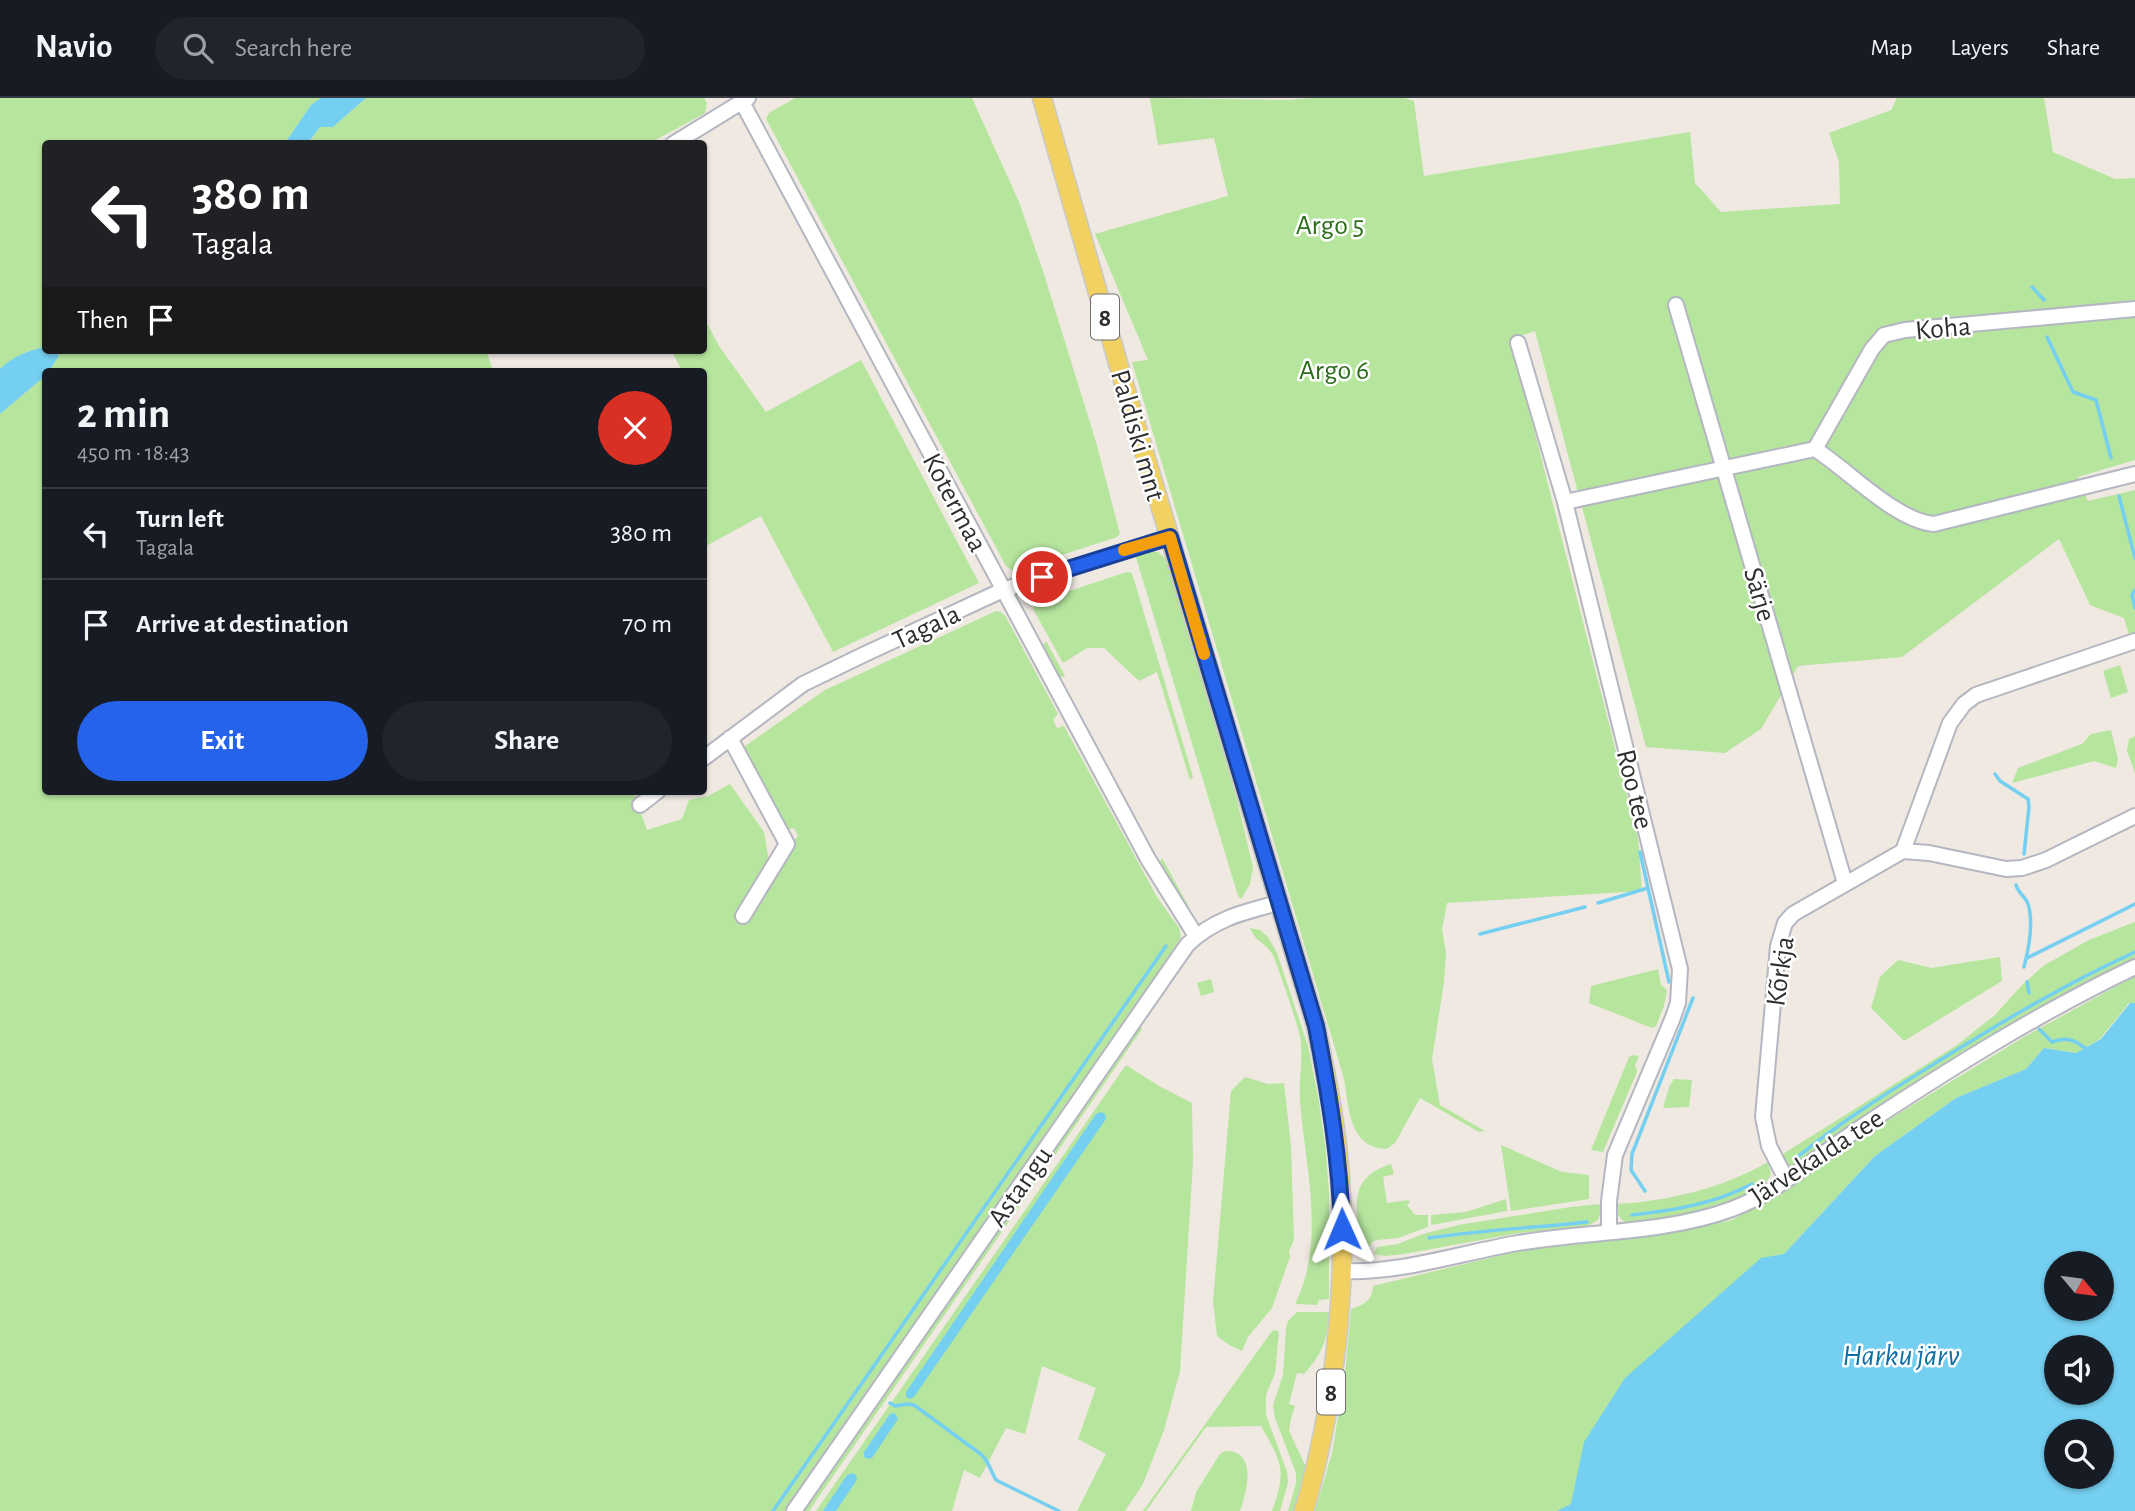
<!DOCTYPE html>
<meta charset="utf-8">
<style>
body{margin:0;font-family:"Alegreya Sans",sans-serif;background:#20242c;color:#f1f3f6;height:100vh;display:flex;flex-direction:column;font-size:26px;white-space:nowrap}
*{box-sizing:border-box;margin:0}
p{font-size:23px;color:#9ea1a6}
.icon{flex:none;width:38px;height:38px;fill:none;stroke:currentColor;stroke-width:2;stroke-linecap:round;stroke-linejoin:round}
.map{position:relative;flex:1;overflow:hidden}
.sheet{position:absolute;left:42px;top:270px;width:665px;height:427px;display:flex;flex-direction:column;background:#171b24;border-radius:7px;box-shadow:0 2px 5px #0004}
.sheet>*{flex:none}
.banner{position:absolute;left:42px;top:42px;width:665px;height:214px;border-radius:7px;box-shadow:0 2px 5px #0004;background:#202124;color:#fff;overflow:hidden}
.needle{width:46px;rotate:119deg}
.tools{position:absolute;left:2044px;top:1153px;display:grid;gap:14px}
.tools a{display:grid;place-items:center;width:70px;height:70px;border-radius:50%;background:#171b24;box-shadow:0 2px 5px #0004;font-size:35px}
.pin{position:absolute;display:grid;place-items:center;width:60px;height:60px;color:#fff;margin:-30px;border:4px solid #fff;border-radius:50%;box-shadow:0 2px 7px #0007}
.me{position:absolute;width:77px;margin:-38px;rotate:359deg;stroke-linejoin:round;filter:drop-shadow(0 0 5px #0008)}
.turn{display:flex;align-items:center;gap:24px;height:147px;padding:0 35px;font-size:32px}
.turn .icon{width:91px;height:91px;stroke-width:2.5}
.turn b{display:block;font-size:49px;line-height:60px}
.then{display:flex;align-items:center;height:66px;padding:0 35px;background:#0003;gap:14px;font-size:26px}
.round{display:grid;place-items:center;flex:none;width:74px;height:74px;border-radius:37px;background:#20242c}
.head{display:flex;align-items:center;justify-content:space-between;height:119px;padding:0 35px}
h1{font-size:42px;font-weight:700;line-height:52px}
.cta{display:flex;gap:14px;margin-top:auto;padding:14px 35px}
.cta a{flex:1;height:80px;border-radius:42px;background:#2563eb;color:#fff;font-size:28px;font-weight:700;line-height:80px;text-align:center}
.cta a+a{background:#20242c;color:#f1f3f6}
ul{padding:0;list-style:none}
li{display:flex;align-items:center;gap:21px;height:91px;padding:0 35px;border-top:2px solid #363941}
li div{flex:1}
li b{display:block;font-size:26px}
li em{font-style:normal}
header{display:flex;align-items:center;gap:42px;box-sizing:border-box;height:98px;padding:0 35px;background:#171b24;border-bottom:2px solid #363941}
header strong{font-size:33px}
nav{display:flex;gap:38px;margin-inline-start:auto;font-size:24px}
.search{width:490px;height:63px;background:#20242c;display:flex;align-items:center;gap:18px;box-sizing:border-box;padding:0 24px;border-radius:38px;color:#9ea1a6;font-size:26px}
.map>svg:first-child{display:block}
.green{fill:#b6e59e}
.water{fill:#75cff0;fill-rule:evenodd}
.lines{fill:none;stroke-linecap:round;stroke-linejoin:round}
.stream{stroke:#75cff0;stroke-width:3.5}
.minor-casing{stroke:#b4b7c1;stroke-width:18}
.major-casing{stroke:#c9c9c9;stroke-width:21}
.minor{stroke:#fff;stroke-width:14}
.major{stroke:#f2d163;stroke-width:18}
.route-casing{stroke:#184099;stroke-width:18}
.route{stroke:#2563eb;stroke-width:12}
.slow{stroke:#f59e0b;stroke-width:12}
.labels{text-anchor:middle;stroke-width:5;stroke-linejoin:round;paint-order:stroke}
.shield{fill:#fff;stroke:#6d6d6d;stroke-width:2}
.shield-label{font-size:26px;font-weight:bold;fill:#2e2e2e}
.park-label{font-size:28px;fill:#2c6e1b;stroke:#fff}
.street-label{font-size:28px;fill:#2e2e2e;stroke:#fff}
.water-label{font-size:30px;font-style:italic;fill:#0d6fa3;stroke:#fff}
</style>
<header>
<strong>Navio</strong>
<div class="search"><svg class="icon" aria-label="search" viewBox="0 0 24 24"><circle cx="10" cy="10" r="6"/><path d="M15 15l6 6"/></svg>Search here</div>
<nav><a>Map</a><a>Layers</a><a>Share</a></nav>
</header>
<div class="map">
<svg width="2135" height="1413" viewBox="0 0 2135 1413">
<rect width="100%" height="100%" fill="#efe9e1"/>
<!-- green -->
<path class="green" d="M0 0H321L311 7 285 45 46 46 45 249 26 254 0 271Z
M366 0H704L707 5 705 15 650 45 308 46 320 29H333Z
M795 0H972L1019 104 1042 170 1096 344 1120 436 1117 439 1013 473 1006 468 766 21 769 15Z
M1150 0 1288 2 1312 0H1405L1414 3 1424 78 1690 34 1695 85 1721 114 1840 106 1839 64 1829 35 1891 12 1897 0H2044L2053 54 2115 81 2135 80V362L2078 379 2088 403 2135 392V538L2130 540 2124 520 2090 507 2059 441 1902 559 1798 568 1761 631 1725 655 1646 649 1535 233 1511 241 1638 740 1642 793 1447 805 1442 831 1446 855 1444 884 1432 961 1440 1007 1485 1033 1479 1034 1420 1000 1395 1045 1387 1051C1349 1050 1349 1010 1344 981L1132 264 1148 262 1095 136 1228 98 1214 40 1158 47Z
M704 220 719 248 766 314 861 262 979 485 833 554 761 418 704 449V273H682L671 252H704Z
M55 252H486L493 273H49L59 258Z
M45 278 46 693H633L647 732 682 721 689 702 708 698 730 686 764 734 770 769 798 738 794 730 784 733 741 651 825 592 996 513 1001 514 1006 519 1058 616 1053 622 1057 630 1064 628 1157 799 1179 830 1181 839 1152 886 785 1413H0V316Z
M1147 452 1158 454 1166 461 1237 702 1253 769 1250 786 1241 801 1238 798 1135 456Z
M1127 474 1132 475 1193 679 1190 682 1157 574 1139 583 1104 550H1087L1063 565 1033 511 1036 504Z
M1046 543 1065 578 1063 579H1057L1042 549Z
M2120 567 2128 594 2111 600 2103 573Z
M2111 632 2118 661 2116 670 2094 663 2012 685 2018 670 2082 646 2091 636Z
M2135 638V675L2127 653 2129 641Z
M1162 760 1189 809 1186 813 1159 766Z
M2135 824V861C2016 918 1905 990 1797 1066L1790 1068 1778 1059 1957 947 1995 917 2022 887 2043 868 2089 842Z
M1250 830 1260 832 1268 839 1277 855 1308 948 1319 1003 1326 1054 1329 1095V1201L1319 1202 1317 1207 1296 1206V1204C1326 1142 1305 1068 1300 1003 1298 982 1304 960 1300 939 1294 914 1284 887 1275 862 1269 845 1255 845 1250 830Z
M2000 859 2002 883 1904 943 1871 910 1880 879 1898 862 1931 870Z
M1658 871 1661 887 1667 892 1664 908 1656 928 1652 930 1589 905 1591 888Z
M2135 878V905H2129L2100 941 2076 955 2044 950 2026 971 1956 1000 1875 1058 1784 1156 1628 1413H1315L1332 1355 1345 1276 1351 1211C1365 1206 1372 1203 1373 1188L1523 1152 1661 1136 1732 1122 1781 1095 1880 1027 2024 939Z
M1211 881 1214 894 1201 898 1197 885Z
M1139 927 1142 931 809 1413H801Z
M1634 957 1639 958 1635 967 1637 974 1603 1054 1591 1052 1629 959Z
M1126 967 1159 988 1192 1005 1193 1064 1180 1273 1164 1332 1143 1386 1125 1413H1077L1106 1356 1078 1341 1096 1290 1042 1268 1025 1336 1006 1330 980 1380 964 1372 952 1413H816Z
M1245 979 1268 986 1284 985 1291 1048 1294 1142 1289 1153 1290 1159 1272 1210 1248 1239 1242 1253 1229 1247 1217 1238 1213 1204 1231 993Z
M1674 981 1692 982 1689 1009 1663 1010 1669 989Z
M1501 1047 1562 1074 1589 1077V1101L1511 1113Z
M1768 1064 1771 1076C1759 1106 1683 1118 1653 1122 1645 1123 1634 1126 1626 1124 1618 1121 1617 1114 1617 1106 1669 1103 1723 1090 1768 1064Z
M1391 1066 1394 1076 1383 1079 1387 1105 1408 1102 1410 1104 1407 1107 1415 1117H1428V1129L1398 1140 1377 1142 1372 1144 1367 1152 1359 1144C1357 1106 1348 1080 1391 1066Z
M1506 1101 1507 1113 1431 1127V1117L1466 1114Z
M1599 1106 1602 1111 1598 1122 1588 1128 1519 1135 1404 1156 1385 1158 1374 1156 1377 1149 1398 1146 1423 1136 1458 1127 1571 1109Z
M1297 1214H1329C1327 1243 1323 1255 1304 1276L1297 1275 1289 1306 1295 1308 1291 1320 1289 1333 1306 1369 1294 1413H1288L1296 1385V1375L1275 1320 1273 1307 1283 1277 1286 1230 1288 1223Z
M1276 1232 1279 1234 1275 1275 1266 1297V1317L1287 1374 1288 1385 1280 1413H1272C1287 1372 1282 1365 1261 1328L1206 1329 1146 1413H1143L1272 1233Z
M1225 1353C1258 1352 1247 1394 1240 1413H1191L1196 1394 1220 1356Z"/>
<!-- water -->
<path class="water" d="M321 0H366L333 29H320L308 45H285L311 7Z
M45 249 46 252H55L59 258 49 273H46L45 278 0 316V271C13 258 27 253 45 249Z
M2130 905H2135V1413H1557L1571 1406 1584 1344 1625 1280 1761 1160 1784 1156 1875 1058 1956 1000 2026 971 2044 950 2076 955 2101 941ZM2056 1166H2102V1211H2056ZM2056 1250H2102V1295H2056ZM2056 1334H2102V1379H2056Z
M1101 1014 1105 1016 1106 1021 914 1299 910 1301 906 1299V1294L1096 1016Z
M895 1315 898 1321 872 1360 868 1361 864 1359V1354L890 1316Z
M852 1375 856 1377 857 1382 836 1413H823L847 1377Z"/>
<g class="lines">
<!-- stream -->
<path class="stream" d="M2032 189 2044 202
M2047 239 2073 294 2096 302 2111 360
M2119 398 2135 460
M2135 492 2132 497 2135 510
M1995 676 2000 683 2028 701 2029 709 2024 756
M1640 754 1669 884
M2016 787C2018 795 2025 798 2028 806 2034 825 2029 850 2024 869
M1598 805 1648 790
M1480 836 1585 809
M2027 860 2135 806
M2027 884 2029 895
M2039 931 2052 944C2066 939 2073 941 2085 950
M1795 1061C1841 1023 1892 992 1942 961 2005 922 2067 885 2135 854
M1645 1093 1631 1072 1632 1056 1693 900
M1632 1117C1675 1112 1714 1106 1752 1086
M1429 1140C1481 1132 1534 1130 1587 1124
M890 1305 895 1308 907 1306 914 1307 982 1357C990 1366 990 1372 996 1382L1059 1413
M773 1413 1166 848"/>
<defs>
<path id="minor" d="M742 4 1148 761 1196 838
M673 46 748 0
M1676 207 1845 785
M1518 245 1565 404 1680 871 1678 905 1672 922 1615 1057 1609 1103V1134
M1815 351C1848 372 1896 423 1934 426L2135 376
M1565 404 1815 351 1872 251 1884 237 1905 232 2135 211
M730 640 787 746 743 818
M704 660 803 586 865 556 1003 492 1169 439
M640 707 658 693
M1903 753 1929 755 2006 771 2022 770 2046 762 2135 718
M1786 1081 1769 1048 1763 1019 1778 848 1785 825 1793 816 1903 753 1950 625 1964 606 1976 597 2135 543
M1341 1173C1399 1176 1460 1155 1518 1145 1588 1133 1664 1136 1732 1111 1778 1094 1816 1059 1857 1032 1946 973 2038 915 2135 869
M794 1413 1187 847C1213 821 1244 814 1278 805"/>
<path id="major" d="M1042 0 1133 317 1316 928C1326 978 1337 1029 1340 1080 1348 1188 1334 1310 1304 1413"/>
</defs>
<!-- minor casing -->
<use href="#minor" class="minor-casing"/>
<!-- major casing -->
<use href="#major" class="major-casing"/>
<!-- minor -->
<use href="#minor" class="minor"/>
<!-- major -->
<use href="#major" class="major"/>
</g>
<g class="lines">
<defs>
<path id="route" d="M1042 479 1170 439 1316 928C1329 996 1340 1062 1342 1131"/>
</defs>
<!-- route casing -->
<use href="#route" class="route-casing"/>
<!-- route -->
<use href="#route" class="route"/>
<!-- slow -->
<path class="slow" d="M1124 452 1170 439 1204 556"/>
</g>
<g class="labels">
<!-- shield labels -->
<g class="shield">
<rect x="1091" y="196.5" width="28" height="45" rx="5"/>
<rect x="1317" y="1271.5" width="28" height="45" rx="5"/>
</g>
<g class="shield-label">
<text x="1105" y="228">8</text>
<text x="1331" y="1303">8</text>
</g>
<!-- park labels -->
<g class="park-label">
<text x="1330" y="136">Argo 5</text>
<text x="1334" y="281">Argo 6</text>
</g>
<!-- street labels -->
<g class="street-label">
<text transform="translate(1943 229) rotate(-5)" y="10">Koha</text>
<text transform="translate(1139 337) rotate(74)" y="10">Paldiski mnt</text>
<text transform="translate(956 404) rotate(62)" y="10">Kotermaa</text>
<text transform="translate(1761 496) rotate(74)" y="10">Särje</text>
<text transform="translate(926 528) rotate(-25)" y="10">Tagala</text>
<text transform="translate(1636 691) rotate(76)" y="10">Roo tee</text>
<text transform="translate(1779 873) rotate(-82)" y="10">Kõrkja</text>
<text transform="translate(1816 1058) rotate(-33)" y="10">Järvekalda tee</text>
<text transform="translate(1019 1088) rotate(-55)" y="10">Astangu</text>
</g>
<!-- water labels -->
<g class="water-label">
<text x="1901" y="1267">Harku järv</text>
</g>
</g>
</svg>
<div class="tools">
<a><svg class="needle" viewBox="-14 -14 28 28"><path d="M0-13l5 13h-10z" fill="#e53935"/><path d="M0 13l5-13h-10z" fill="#9ea1a6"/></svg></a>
<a><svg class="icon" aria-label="sound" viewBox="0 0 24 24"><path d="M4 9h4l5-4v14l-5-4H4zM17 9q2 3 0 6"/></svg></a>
<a><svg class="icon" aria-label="search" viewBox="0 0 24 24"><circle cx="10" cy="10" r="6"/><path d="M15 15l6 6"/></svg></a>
</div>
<div class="pin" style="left:1042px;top:479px;background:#d93025"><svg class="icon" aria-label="arrive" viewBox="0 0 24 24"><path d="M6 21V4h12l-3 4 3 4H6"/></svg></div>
<svg class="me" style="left:1342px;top:1131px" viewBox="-20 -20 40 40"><path d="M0-17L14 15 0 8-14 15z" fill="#2563eb" stroke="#fff" stroke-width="4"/></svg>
<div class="banner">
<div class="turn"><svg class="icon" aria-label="left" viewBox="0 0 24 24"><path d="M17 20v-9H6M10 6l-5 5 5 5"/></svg><div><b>380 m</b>Tagala</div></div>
<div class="then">Then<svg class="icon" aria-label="arrive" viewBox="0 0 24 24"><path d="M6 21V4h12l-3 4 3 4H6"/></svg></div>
</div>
<section class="sheet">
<div class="head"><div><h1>2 min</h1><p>450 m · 18:43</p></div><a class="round" style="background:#d93025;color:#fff"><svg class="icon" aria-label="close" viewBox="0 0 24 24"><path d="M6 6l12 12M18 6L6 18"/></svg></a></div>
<ul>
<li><svg class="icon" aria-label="left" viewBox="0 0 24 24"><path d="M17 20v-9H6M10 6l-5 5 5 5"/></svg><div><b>Turn left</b><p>Tagala</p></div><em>380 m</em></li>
<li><svg class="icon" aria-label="arrive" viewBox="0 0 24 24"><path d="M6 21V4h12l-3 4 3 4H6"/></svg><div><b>Arrive at destination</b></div><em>70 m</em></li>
</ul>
<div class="cta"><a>Exit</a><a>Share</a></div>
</section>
</div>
